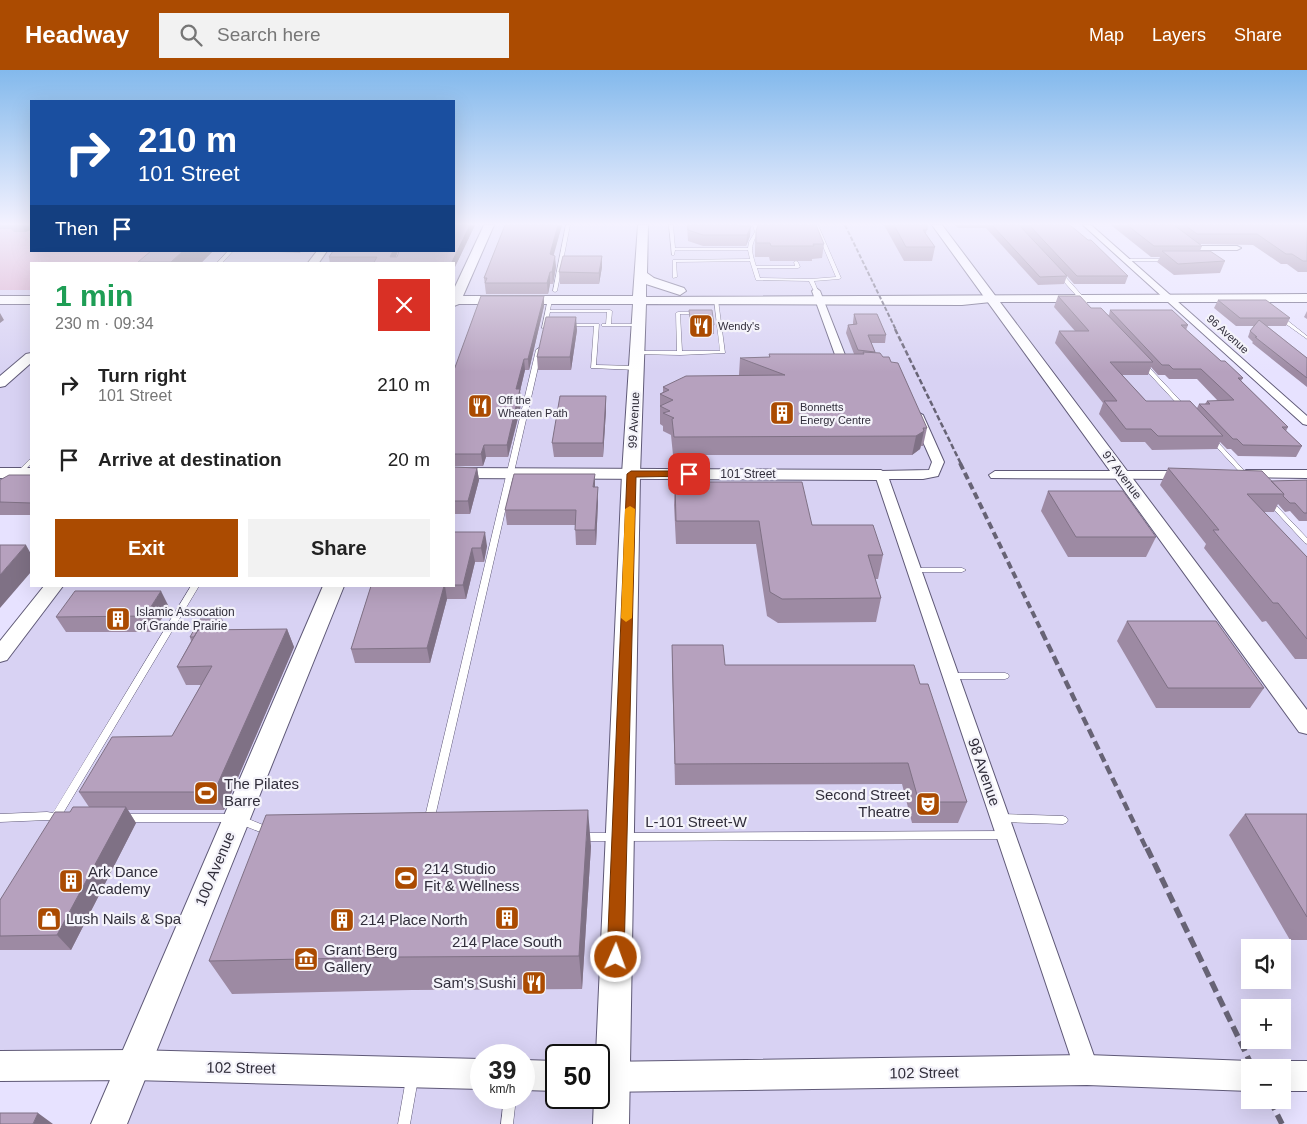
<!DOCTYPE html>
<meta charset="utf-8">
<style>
body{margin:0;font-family:Arial,sans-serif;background:#f2f2f2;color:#222;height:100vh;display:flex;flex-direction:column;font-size:19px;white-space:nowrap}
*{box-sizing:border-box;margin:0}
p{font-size:16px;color:#767676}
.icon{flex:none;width:28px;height:28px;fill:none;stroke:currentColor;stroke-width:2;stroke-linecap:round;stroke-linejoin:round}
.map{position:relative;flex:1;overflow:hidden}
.sheet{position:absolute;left:30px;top:192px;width:425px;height:325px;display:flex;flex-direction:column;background:#fff;border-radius:0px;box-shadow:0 5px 20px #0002}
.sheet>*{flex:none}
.banner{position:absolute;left:30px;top:30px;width:425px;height:152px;border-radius:0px;box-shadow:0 5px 20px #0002;background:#1a4fa0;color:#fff;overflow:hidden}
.tools{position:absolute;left:1241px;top:869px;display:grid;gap:10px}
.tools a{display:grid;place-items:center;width:50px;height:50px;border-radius:0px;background:#fff;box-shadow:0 5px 20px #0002;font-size:25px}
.speed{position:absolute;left:470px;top:974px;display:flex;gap:10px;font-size:25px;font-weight:700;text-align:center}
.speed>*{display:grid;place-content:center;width:65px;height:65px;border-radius:50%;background:#fff;box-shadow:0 5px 20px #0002;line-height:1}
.speed small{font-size:12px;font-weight:400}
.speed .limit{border:2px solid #111;border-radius:8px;background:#fff;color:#111}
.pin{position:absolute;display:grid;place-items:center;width:42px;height:42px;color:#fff;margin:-21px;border-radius:10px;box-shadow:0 2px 8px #0006}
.me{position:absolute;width:55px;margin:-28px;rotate:2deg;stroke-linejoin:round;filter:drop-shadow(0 0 4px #0008)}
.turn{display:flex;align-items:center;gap:18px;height:105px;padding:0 25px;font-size:22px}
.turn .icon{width:65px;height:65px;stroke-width:2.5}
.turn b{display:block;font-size:35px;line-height:42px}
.then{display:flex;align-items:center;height:48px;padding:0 25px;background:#0003;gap:10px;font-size:19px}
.round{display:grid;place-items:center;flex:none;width:52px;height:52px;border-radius:0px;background:#f2f2f2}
.headline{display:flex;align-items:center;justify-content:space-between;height:85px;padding:0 25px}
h1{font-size:30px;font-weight:700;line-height:38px;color:#1e9e55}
.action{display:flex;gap:10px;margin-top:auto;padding:10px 25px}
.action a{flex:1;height:58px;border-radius:0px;background:#ab4b01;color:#fff;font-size:20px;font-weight:700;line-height:58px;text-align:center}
.action a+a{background:#f2f2f2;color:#222}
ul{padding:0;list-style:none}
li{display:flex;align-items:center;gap:15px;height:75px;padding:0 25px}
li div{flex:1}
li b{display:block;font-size:19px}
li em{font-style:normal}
header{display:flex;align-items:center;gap:30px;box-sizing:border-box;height:70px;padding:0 25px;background:#ab4b01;color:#fff}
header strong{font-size:24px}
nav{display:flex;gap:28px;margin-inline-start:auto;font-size:18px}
.search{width:350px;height:45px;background:#f2f2f2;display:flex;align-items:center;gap:12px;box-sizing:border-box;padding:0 18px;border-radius:0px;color:#767676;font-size:19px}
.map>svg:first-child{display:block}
.built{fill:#d8d2f3;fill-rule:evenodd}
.green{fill:#dbabca}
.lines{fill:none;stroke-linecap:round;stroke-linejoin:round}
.service-casing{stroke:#5f5977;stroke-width:1}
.minor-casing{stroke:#5f5977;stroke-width:2}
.tertiary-casing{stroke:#5f5977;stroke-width:2}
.secondary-casing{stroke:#5f5977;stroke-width:2}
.service{fill:#fff;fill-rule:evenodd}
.minor{fill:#fff;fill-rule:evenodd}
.tertiary{fill:#fff;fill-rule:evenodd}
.secondary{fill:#fff;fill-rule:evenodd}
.rail-far4{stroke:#676375;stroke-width:2;stroke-dasharray:4.5 2;stroke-linecap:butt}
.rail-far3{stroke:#676375;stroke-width:2.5;stroke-dasharray:5.5 2.5;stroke-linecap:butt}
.rail-far2{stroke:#676375;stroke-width:4;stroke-dasharray:7 4;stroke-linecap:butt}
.rail-far1{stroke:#676375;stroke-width:4.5;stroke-dasharray:9 4.5;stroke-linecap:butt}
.rail{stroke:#676375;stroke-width:5.5;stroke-dasharray:11 5.5;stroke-linecap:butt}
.wall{fill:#9d8aa3;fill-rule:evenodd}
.shaded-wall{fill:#7f7185}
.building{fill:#b6a1be;stroke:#7f7185}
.route{fill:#ab4b01;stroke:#6f3101}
.slow{fill:#f59e0b}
.labels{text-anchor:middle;stroke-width:4.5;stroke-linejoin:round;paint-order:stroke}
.far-poi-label{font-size:11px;fill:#312e3b;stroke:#f4f3fa;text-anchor:start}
.far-street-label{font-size:11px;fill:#312e3b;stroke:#f4f3fa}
.street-label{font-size:12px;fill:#312e3b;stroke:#f4f3fa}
.poi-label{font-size:12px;fill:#312e3b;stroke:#f4f3fa;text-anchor:start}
.near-street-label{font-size:15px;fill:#312e3b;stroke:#f4f3fa}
.near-poi-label{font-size:15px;fill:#312e3b;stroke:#f4f3fa;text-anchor:start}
</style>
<header>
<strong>Headway</strong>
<div class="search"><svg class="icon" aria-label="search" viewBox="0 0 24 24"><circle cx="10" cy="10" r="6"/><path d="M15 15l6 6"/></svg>Search here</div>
<nav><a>Map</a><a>Layers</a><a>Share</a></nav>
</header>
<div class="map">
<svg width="1307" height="1054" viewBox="0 0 1307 1054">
<rect width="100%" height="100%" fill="#e7e2ff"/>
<!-- built -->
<path class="built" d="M0 155 31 181H454V155H1015L1307 471V1004L1282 998H1250V1030H1268L1279 1054H109L132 996H0V585L54 516H454V194H31V403H0ZM1250 878H1282V910H1250ZM1250 938H1282V970H1250ZM481 985H524V1028H481ZM556 985H599V1028H556Z"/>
<!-- green -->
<path class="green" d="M0 155H31V181H167L152 194H31V220H0Z"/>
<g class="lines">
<defs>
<path id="service" d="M566 155H570L557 221 555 222 553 221Z
M669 155H673L675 178H748L749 172 755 162 753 155H757L759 162C750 175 751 181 756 196H795L794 192 796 191 798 192 800 197 798 198H757L760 208 811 209 836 207 814 155H818L841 208 839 209 814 211 818 221 816 222 814 221 809 211 756 210 750 191 676 192 677 207 673 208V190L750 189 748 180H675L674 185H672Z
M228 181H233L221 194H216Z
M1126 189H1167L1169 190 1167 191H1125L1124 190Z
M1057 202H1061L1087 231V233H1083L1057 204Z
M548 229 552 230 550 240H610L612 241 611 254H639L641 255 639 256H602V254H606L607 242H550L546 257 542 258Z
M714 229 718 230 725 283 680 285 636 284 635 283 638 281H677L676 243 678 242H698L700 243 698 244H680L682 281H720Z
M1279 247H1283L1307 266V269L1279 249Z
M565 254H599L596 295 637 296 640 298 637 300 591 298 594 256H567L565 255Z
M539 278 542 280 434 751 432 754 429 755 426 754 424 751 536 280Z
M1142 294H1146L1186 337V339H1182L1142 296Z
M1212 367 1214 368 1250 407V409H1246L1210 370V368Z
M31 389V394L19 406H15V404L29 390Z
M1269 429 1271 430 1307 468V474L1305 473 1267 432 1266 431Z
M911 498H962L966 500 962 502H914L910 500Z
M191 516H199L62 745 65 748 63 751 60 752 47 750 0 752V744L47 742 53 743Z
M951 603H1005L1008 604 1009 606 1008 608 1005 609H951L948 608 947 606 948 604Z
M124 744H236L273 759 275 762 273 765 270 766 235 752H124L121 751 119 748 121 745Z
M1000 744 1063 746 1066 747 1068 750 1066 753 1063 754 1000 752 997 751 995 748 997 745Z
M1006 761 1009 762 1011 765 1009 768 1006 769 625 771 622 770 620 767 622 764 625 763Z
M580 763H614L617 764 619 767 617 770 614 771H580L577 770 575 767 577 764Z
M412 1003 416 1005 418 1009 410 1054H398L406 1009 408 1005Z
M504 1028H516L513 1054H501Z"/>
<path id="minor" d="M1083 155H1091L1307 346V355L1303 354Z
M1190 176H1237L1241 178 1237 180H1190Z
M816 218 820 221 847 290 857 291V295L843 296 838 293 812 221Z
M917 342 923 345 944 392 938 406 923 409H889L1099 1000 1096 1009 1087 1012 1078 1009 1075 1000 875 405 881 401 929 400 932 392 911 345Z
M1246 400H1307V408L1242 407 1240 404Z
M995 401H1186L1192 405 1186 409 991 408 989 405Z"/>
<path id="tertiary" d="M932 155H942L1307 640V664L1299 662Z
M317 181H327L318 194H307Z
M31 283V293L5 316 0 317V306L26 284Z
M0 398H31V408H0Z
M454 398 881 400 889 405 881 410 454 408Z
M44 516H63L7 590 0 592V571Z
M133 980 481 989V1019L133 1010 0 1011V981Z
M1087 985 1250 991 1262 998H1250V1021L1087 1015 599 1022V992Z
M524 990 556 991V1021L524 1020Z
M1282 991H1307V1021H1282V998H1270Z"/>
<path id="secondary" d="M484 155H494L463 226H633L638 155H648L647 203 654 208 684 218 686 221 680 225 646 214V227L1307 224V232H991L962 235 646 234 640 404 629 1054H593L594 1028H599V985H596L622 404 633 234H459L454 236V219Z
M0 226H31V234H0Z
M323 516H344L127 1054H91Z"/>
</defs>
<!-- service casing -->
<use href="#service" class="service-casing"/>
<!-- minor casing -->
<use href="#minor" class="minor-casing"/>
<!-- tertiary casing -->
<use href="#tertiary" class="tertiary-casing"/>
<!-- secondary casing -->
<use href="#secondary" class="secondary-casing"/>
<!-- service -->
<use href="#service" class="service"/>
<!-- minor -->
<use href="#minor" class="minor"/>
<!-- tertiary -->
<use href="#tertiary" class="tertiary"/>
<!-- secondary -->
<use href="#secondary" class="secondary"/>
<!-- rail-far4 -->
<path class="rail-far4" d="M845 155 896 260"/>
<!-- rail-far3 -->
<path class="rail-far3" d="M895 259 961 394"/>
<!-- rail-far2 -->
<path class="rail-far2" d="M960 393 1043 564"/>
<!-- rail-far1 -->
<path class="rail-far1" d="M1042 562 1147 780"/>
<!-- rail -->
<path class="rail" d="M1147 778 1253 998
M1270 1030 1282 1054"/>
</g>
<!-- wall -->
<path class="wall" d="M0 155H31V160L25 162H14L11 159H0Z
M475 155 454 199V194H330L329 187 398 181 396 187H397Z
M505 155H562L553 185 556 197 553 214H550L548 224H486L484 208Z
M687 155H738L750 166 746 176H703L688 171Z
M884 155H927L926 164 935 177 932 191H904Z
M955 155H1070L1128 206 1125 214H1074L1067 206 1064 214 1038 215 986 158H958Z
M1111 155H1307V202H1298L1287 194H1281L1253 175 1200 174 1202 176 1200 181 1225 191 1220 203 1174 205 1157 192 1160 187H1151Z
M756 161 824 174 822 188 812 189V191H770L769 187H755V175Z
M213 181 200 194H139L138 192Z
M278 181H301L300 183 278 182Z
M602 186V197L599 214H560L559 202Z
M1058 226 1091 238 1109 245 1110 240 1188 255 1186 260 1221 291 1243 308 1241 311 1288 357 1286 361 1302 376 1296 387 1238 386 1231 379H1227L1220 372 1217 379 1152 380 1145 372H1121L1099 344 1103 333 1055 273 1059 261H1075L1054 237ZM1151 297 1158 305H1165L1169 309H1197L1218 331H1207L1205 334H1199L1197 338 1146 331 1122 305H1148Z
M1218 230 1290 248 1286 256H1267L1307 288V317L1252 273 1253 272 1248 267 1250 261 1254 256H1236L1214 238Z
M544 236 529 300H525L520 321 521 330 520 340 508 387H486L483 396H454V300Z
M689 240 714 255V264H690Z
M1307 241V249L1304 247Z
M854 244 886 265 885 273H871L875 282 883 287 927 358 923 376H921L920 379 912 385H673L671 365 663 361V356L660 354V324L663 322V317L739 305 740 288 769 287V284H854L846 263 848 255H853V252Z
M577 260 571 300H538L537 287Z
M606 326V340L603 387H554L552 373Z
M454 397 477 398 479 410 470 444H454Z
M1168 398 1271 411 1307 410V451H1299L1290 441 1285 442 1278 434 1274 442H1264L1307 487V589H1295L1266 551 1262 552 1204 478 1206 474 1160 415Z
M31 405V445H0V410Z
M675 412 812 455 883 485 878 509H875L881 528 876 552 778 553 767 546 756 474H676L674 435Z
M595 417 598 432 596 475H576L575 455H507L505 440Z
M1048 421 1156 467 1146 487H1068L1041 441Z
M454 462 487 476 484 492H475L466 529H447L430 593H355L351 579 371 516H454Z
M169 537 153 562H66L56 547Z
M1127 551 1264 618 1250 638H1156L1117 571Z
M224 554 221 560 287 559 294 577 224 740H128L136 753 71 880H0V830L70 742 89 737 79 722 172 666 201 615H186L177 597 191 571 190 567Z
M672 575 725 595 920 614 967 732 958 753H912L902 714 675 715 672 596Z
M1245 744H1307V870H1290L1229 765Z
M591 776 582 919 412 920 232 924 209 891Z"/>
<!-- shaded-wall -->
<path class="shaded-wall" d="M22 155H31V160L25 162Z
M470 155H475L454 199V194H451Z
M558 155H562L551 195 550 184Z
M751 156 750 166 746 176 747 165Z
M183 181H213L200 194H172L171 192Z
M393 181H398L393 194 390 187Z
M555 186 556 197 553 214 552 202Z
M602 186V197L599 214V203Z
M550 202V214L548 224 547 213Z
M544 226V236L529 300 528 289Z
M0 243 4 250 0 253Z
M576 247 577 260 571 300 570 287Z
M524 289 525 300 520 321 521 330 520 340 508 387 507 375 516 319Z
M606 326V340L603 387V373Z
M924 361 920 379 912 385 916 366Z
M484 375 486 387 483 396 481 384Z
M477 398 479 410 470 444 468 431Z
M595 404V419L593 417Z
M598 417V432L596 475 595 460Z
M485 462 487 476 484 492 481 478Z
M26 475 31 484V502L0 538V505Z
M472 478 475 492 466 529 463 515Z
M444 516H445L447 529 430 593 427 578Z
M161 521 169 537 153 562 145 546Z
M222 549 224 554 215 572 212 567Z
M287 559 294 577 224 740 214 722Z
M126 737 136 753 71 880 57 865Z
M588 740 591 776 582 919 579 886Z
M38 1043 53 1054H33Z"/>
<!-- building -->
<path class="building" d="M454 155H470L451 194H373L377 187H329L333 181H393L390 187H397L399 181H454Z
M505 155H558L550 184 555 186 552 202H550L547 213H485L487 208H484Z
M688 155H738L739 156H751L747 165H703L688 160Z
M758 155H816L824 174H813L814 176H771L770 173H756V161Z
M894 155H927V160H923L935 177H906Z
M992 155H1019L1067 206 1040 207Z
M1029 155H1070L1088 170H1091L1128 206H1077Z
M1127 155H1174L1202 176H1154Z
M1185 155H1307V191H1303L1292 184H1286L1257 164H1197Z
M151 181H183L171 192H138Z
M1162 181H1210L1225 191 1178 194Z
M563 186H602L599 203 559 202Z
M481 226H544L528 289H524L516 319H520L518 328 507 375H484L481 384H454V300Z
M1058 226H1080L1091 238H1101L1153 292H1110L1146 331H1190L1223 366H1158L1151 359H1126L1104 331H1117L1059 261H1089Z
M1218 230H1266L1290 248H1240Z
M689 240H712L714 255 691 256Z
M1110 240H1172L1188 255H1181L1221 291H1225L1243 308H1238L1288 357H1282L1302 376 1243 375 1237 369H1233L1199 334H1210L1207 331 1234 330 1201 299H1173L1169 295H1162Z
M854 244H877L886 265H868L875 282 858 280 848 255 857 254Z
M546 247H576L570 287H537Z
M1259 250 1307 288V308L1255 267H1257L1250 261Z
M863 282 880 283 883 287H889L891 292 898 293 927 358H923L924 361 916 366 674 367 672 349 674 348 663 343 670 341 660 336 673 330 660 324 669 320 663 317 686 306 785 305 740 288 770 287 769 284H864Z
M560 326H606L603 373H552Z
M454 397 477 398 468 431H454Z
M1168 398 1262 401 1284 424H1247L1307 487V569L1278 533H1273L1213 460H1219Z
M514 404H595L593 417H598L595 460H575L576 440H505Z
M9 405H31V433L0 432V410Z
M1307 410V443H1304L1295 433H1290L1283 426 1284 424 1271 411Z
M675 412H802L812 455H873L883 485H868L881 528 782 529 770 522 759 451H676Z
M1048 421H1123L1156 467H1076Z
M454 462H485L481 478H472L463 515H454Z
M0 475H26L0 505Z
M371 516H444L427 578 351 579Z
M75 521H161L145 546 56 547Z
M200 549H222L216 560H198L194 567H190Z
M1127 551H1216L1264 618H1168Z
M287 559 214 722H79L112 667 172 666 212 596 177 597 198 560Z
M672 575H723L725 595H914L920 614H928L967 732H919L908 693 675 694Z
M73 737H126L57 865 0 866V830L55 742H70Z
M588 740 579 886 399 887 209 891 266 745Z
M1245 744H1307V847Z
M0 1043H38L33 1054H0Z"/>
<!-- sky -->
<linearGradient id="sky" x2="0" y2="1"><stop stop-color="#83b9ec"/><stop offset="0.51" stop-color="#f4f2ff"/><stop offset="1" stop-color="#f4f2ff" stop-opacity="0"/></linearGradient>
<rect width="1307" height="302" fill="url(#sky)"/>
<!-- route -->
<path class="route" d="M689 401 692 402V406L636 407 624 887 621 893 616 895 610 893 607 887 627 404 631 401Z"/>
<!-- slow -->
<path class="slow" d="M630 436 635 439 632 548 626 552 621 548 625 439Z"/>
<!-- icons -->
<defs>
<symbol id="restaurant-square" viewBox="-11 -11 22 22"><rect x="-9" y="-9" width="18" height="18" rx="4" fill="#ab4b01" stroke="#f4f3fa"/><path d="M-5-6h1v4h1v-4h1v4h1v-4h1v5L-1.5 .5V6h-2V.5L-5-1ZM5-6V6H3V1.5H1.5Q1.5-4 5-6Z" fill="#fff"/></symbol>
<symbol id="building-square" viewBox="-11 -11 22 22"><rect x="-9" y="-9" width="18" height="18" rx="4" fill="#ab4b01" stroke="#f4f3fa"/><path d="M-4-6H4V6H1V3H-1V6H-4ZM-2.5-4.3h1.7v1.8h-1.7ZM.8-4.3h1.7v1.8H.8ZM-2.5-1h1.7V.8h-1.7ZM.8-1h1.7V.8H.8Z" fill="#fff"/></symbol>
<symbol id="stadium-square" viewBox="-11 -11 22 22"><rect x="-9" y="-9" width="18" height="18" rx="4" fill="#ab4b01" stroke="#f4f3fa"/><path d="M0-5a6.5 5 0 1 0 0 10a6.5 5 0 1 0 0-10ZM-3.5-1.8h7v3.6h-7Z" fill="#fff"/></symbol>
<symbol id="theatre-square" viewBox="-11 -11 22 22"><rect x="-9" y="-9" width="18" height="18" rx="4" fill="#ab4b01" stroke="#f4f3fa"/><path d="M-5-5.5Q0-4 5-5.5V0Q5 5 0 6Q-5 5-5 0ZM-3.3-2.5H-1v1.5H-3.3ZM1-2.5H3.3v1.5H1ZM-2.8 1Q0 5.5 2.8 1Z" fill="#fff"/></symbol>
<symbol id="shop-square" viewBox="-11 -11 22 22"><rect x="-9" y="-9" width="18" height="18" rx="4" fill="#ab4b01" stroke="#f4f3fa"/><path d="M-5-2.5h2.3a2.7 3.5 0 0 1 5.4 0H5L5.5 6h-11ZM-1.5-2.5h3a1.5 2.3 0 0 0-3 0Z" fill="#fff"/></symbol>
<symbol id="museum-square" viewBox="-11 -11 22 22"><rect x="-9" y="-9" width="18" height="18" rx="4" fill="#ab4b01" stroke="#f4f3fa"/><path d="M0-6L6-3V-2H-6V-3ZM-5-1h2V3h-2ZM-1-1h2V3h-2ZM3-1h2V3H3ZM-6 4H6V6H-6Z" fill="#fff"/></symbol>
</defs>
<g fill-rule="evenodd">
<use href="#restaurant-square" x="687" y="242" width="28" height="28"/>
<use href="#restaurant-square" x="466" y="322" width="28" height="28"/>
<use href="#building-square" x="768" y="329" width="28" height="28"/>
<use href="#building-square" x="104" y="535" width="28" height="28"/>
<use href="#stadium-square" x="192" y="709" width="28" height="28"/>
<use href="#theatre-square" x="914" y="720" width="28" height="28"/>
<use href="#stadium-square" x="392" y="794" width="28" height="28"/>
<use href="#building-square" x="57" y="797" width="28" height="28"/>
<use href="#building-square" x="493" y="834" width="28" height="28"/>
<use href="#shop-square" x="35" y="835" width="28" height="28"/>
<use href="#building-square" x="328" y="836" width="28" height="28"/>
<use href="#museum-square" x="292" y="875" width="28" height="28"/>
<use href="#restaurant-square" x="520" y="899" width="28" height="28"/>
</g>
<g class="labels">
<!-- far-poi labels -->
<g class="far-poi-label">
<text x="718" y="260">Wendy's</text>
<text x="498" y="334">Off the<tspan x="498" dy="13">Wheaten Path</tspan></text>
<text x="800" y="341">Bonnetts<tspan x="800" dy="13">Energy Centre</tspan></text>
</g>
<!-- far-street labels -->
<g class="far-street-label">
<text transform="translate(1228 264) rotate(42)" y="4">96 Avenue</text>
</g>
<!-- street labels -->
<g class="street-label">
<text transform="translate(634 350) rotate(-87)" y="4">99 Avenue</text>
<text x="748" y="408">101 Street</text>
<text transform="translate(1122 405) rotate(53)" y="4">97 Avenue</text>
</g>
<!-- poi labels -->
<g class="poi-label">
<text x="136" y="546">Islamic Assocation<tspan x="136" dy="14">of Grande Prairie</tspan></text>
</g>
<!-- near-street labels -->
<g class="near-street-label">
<text transform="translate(984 702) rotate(71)" y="5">98 Avenue</text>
<text x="696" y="757">L-101 Street-W</text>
<text transform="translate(215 799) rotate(-67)" y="5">100 Avenue</text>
<text transform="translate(241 998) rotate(1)" y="5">102 Street</text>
<text transform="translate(924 1003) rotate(-1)" y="5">102 Street</text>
</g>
<!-- near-poi labels -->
<g class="near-poi-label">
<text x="224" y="719">The Pilates<tspan x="224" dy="17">Barre</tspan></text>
<text x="910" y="730" text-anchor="end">Second Street<tspan x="910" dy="17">Theatre</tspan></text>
<text x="424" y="804">214 Studio<tspan x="424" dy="17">Fit &amp; Wellness</tspan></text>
<text x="88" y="807">Ark Dance<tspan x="88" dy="17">Academy</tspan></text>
<text x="66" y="854">Lush Nails &amp; Spa</text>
<text x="360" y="855">214 Place North</text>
<text x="507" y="877" text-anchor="middle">214 Place South</text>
<text x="324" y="885">Grant Berg<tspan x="324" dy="17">Gallery</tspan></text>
<text x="516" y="918" text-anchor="end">Sam's Sushi</text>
</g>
</g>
</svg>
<div class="tools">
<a><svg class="icon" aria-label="sound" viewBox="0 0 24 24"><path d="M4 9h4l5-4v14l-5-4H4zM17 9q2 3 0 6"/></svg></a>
<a>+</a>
<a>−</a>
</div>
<div class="speed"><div>39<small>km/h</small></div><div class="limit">50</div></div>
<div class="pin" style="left:689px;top:404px;background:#d93025"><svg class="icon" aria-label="arrive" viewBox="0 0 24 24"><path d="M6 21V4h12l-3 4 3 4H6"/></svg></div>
<svg class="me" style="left:616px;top:887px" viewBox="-20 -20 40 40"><circle r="17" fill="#ab4b01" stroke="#fff" stroke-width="3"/><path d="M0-11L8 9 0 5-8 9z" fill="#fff"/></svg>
<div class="banner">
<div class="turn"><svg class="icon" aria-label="right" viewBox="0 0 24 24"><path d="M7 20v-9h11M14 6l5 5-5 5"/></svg><div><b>210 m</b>101 Street</div></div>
<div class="then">Then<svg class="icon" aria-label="arrive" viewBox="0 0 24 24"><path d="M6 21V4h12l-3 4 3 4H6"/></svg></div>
</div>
<section class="sheet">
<div class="headline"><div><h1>1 min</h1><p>230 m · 09:34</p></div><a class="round" style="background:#d93025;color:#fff"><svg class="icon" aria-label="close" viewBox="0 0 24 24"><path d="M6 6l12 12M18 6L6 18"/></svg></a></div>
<ul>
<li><svg class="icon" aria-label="right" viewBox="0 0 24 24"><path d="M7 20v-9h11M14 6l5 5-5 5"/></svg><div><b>Turn right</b><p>101 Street</p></div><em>210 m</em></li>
<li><svg class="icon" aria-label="arrive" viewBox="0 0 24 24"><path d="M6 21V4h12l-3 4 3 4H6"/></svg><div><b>Arrive at destination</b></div><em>20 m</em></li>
</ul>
<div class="action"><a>Exit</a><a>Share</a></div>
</section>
</div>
